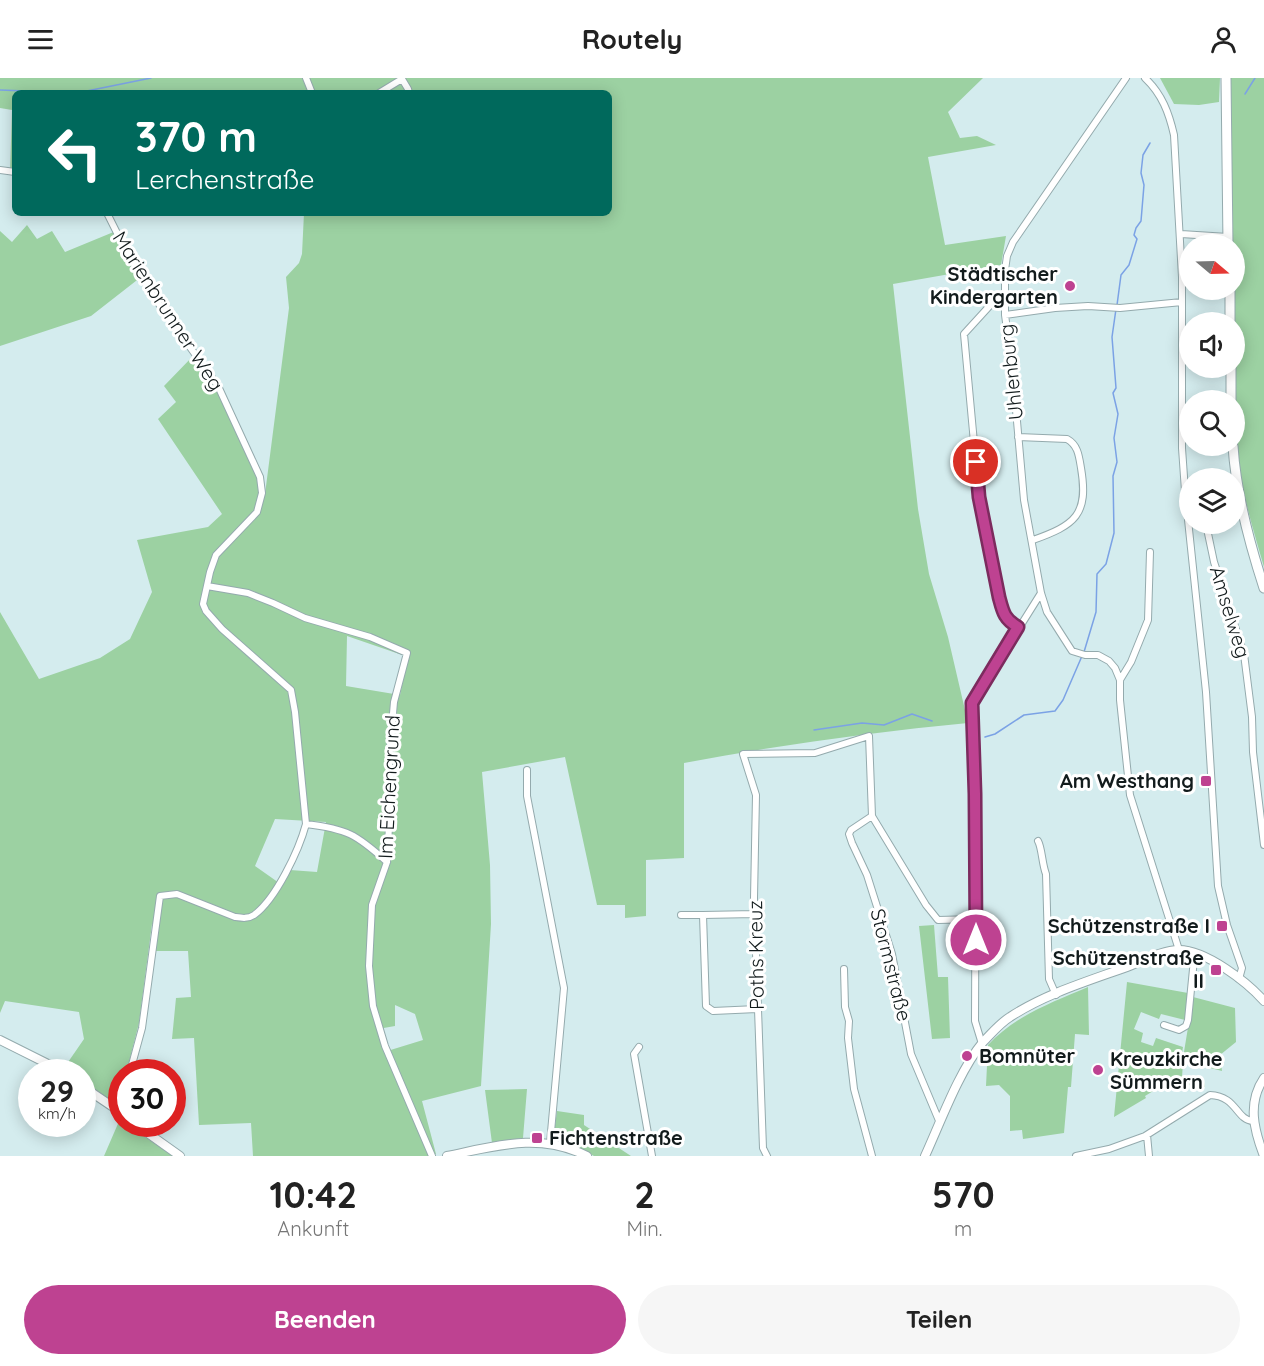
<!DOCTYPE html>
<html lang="de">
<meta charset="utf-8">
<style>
body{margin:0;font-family:Quicksand,sans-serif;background:#f6f6f6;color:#222;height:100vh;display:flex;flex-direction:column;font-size:22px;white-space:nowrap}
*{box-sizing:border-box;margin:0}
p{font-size:20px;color:#767676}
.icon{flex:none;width:33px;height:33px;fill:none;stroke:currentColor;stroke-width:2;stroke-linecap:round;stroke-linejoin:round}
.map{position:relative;height:1078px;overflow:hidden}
.details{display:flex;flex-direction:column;background:#fff;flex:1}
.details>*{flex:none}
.guide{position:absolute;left:12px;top:12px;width:600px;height:126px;border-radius:9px;box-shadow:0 3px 15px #0003;background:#00695c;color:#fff;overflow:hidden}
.needle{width:39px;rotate:109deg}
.buttons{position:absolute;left:1179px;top:156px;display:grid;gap:12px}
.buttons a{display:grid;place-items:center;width:66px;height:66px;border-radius:50%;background:#fff;box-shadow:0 3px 15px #0003;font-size:30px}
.speed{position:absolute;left:18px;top:981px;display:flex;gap:12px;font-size:30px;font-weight:700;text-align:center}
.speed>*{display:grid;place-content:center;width:78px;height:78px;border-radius:50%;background:#fff;box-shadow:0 3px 15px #0003;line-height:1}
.speed small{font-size:15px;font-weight:400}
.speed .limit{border:9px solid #d22;background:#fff;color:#111}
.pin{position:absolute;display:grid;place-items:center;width:51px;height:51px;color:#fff;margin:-26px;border:3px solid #fff;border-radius:50%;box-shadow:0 2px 6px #0007}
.me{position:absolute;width:66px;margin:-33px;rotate:0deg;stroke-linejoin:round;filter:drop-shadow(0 0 4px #0008)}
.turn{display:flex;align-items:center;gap:21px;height:126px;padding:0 24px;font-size:27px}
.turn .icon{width:78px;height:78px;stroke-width:2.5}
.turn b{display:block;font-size:42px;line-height:51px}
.eta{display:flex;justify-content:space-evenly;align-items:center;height:102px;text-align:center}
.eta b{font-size:36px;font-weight:700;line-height:42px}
.button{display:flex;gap:12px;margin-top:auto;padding:12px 24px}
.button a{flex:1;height:69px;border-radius:36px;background:#be4291;color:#fff;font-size:24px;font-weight:700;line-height:69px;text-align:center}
.button a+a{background:#f6f6f6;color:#222}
header{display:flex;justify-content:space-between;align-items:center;height:78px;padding:0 24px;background:#fff;font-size:27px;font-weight:700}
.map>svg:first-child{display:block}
.green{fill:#9cd1a2;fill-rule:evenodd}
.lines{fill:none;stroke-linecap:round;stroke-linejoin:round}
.stream{stroke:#7ba2e5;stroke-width:1.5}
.minor-casing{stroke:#94aaad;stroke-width:8}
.tertiary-casing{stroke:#94aaad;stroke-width:10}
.secondary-casing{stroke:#94aaad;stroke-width:11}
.minor{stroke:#fff;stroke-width:6}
.tertiary{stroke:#fff;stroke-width:8}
.secondary{stroke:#fff;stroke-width:9}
.route-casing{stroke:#7c2b5e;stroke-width:15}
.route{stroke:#be4291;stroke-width:10}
.poi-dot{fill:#be4291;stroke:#fff;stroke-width:2}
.labels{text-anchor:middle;stroke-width:6;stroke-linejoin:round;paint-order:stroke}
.poi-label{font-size:20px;font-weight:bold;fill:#121b1c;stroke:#fff;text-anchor:end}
.street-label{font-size:20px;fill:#121b1c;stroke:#fff}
</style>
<header><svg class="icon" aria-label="menu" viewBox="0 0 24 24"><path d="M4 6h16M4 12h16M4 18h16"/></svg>Routely<svg class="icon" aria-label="person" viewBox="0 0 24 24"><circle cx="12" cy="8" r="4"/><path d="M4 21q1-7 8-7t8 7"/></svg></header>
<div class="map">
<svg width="1264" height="1078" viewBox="0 0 1264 1078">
<rect width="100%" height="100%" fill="#d4ecee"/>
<!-- green -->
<path class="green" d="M0 0H983L948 34 960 60 977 58 996 67 928 79 945 167 1006 158 1001 187 893 206 918 431 929 496 948 559 968 645C873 654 779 667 684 685V780L646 782V838L625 840V827H597L565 679 482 694 490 787 491 846 481 1008 422 1023 436 1076 432 1078H253L251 1045 199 1047 194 960 172 961 176 920 191 919 188 873H155L158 846H152L139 945 128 988 125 994H122L121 1001 110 1022 83 1003 82 994H71L64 990 84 961 79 934 5 923 0 935V534L39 601 100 580 130 561 152 514 137 462 208 449 222 436 158 341 176 324 164 308 194 277 214 306 265 416 289 230 286 199 299 185 302 176 304 135H609V15H15V94L10 95 12 32 0 30ZM347 558 408 579 400 617 346 608ZM275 741 326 744 317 794 290 792 282 807 255 788ZM395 927 415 936 423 962 384 974 378 951 395 948Z
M1160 0H1220L1219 24 1199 27 1174 26Z
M1231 0H1264V489C1253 451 1241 413 1237 373 1233 329 1234 287 1234 244H1233L1234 166H1232Z
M27 147 37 161 52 153 65 174 116 153 141 199 91 238 0 268V153L12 164Z
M934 847 938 899H948L950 960 932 961 919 848Z
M1127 904 1188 915 1185 942 1161 936 1159 941 1141 934 1134 951 1143 955 1141 964 1153 968 1156 960 1183 969 1182 975 1183 980 1193 919 1235 930 1236 964 1220 977 1222 993 1183 983 1182 1000 1204 1004 1205 1009 1180 1006 1173 1001 1145 1018 1146 1020 1114 1039Z
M1088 909 1089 957 1075 956 1071 1009H1068L1064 1055 1023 1061 1022 1052 1010 1053V1018L999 1007 986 1008 988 967C1016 937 1051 925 1088 909Z
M527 1011 523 1060 492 1065 485 1012Z
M557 1033 584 1037V1047L631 1078H594L583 1072 553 1062Z
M120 1041 122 1046H126L173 1078H104Z"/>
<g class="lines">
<!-- stream -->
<path class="stream" d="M0 12 77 15 151 0
M1245 16 1255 0
M1117 227 1121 197 1129 187 1137 161 1134 157 1136 150 1141 143 1144 107 1141 95 1143 77 1150 65
M1084 574 1096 534 1097 496 1106 486 1114 455 1113 398 1117 384 1114 360 1118 336 1113 315 1116 310 1112 259 1116 231
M814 652 862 645 884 647 912 636 932 643
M985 659 995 656 1024 637 1055 633 1063 622 1082 578"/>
<defs>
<path id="minor" d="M306 0 312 15
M1126 0 1013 164 1007 178 1005 192V237L1012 287 1024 422 1041 515 1047 534 1072 573 1085 577H1098L1109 583 1115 590 1120 602V622L1130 717 1179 872
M1145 0C1162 16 1169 35 1174 57L1182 199V370L1185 413 1206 614 1218 808 1227 847 1242 890 1239 901
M379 15 402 1 408 11 409 15
M0 92 15 94
M107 135 127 175 156 222 218 308 260 399 262 415 257 434 216 477 210 494 203 526 206 533 222 551 291 612 295 634 306 746C299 772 276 821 254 837 248 841 242 840 235 839L177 816 160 818 142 950 130 994
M1181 156 1228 159
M1005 218 995 222 964 256 979 419 1003 534 1008 544 1018 549
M1005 237 1055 230 1088 228 1120 230 1182 224
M1018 359 1067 361C1078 367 1079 378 1081 390 1089 437 1075 447 1033 462
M1206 446 1214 484 1244 576 1252 639 1253 674 1264 767
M207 508 248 515 273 525 305 540 370 559 407 575 394 624 389 681 391 713 387 784 372 827 369 888 373 928 385 968 432 1078
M1120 602 1131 584 1148 542 1150 474
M527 692V718L564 910 550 1065
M872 738 851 752 849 756 852 765 867 797 892 876 911 976 940 1045
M306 746C347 751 356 756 387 784
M1038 763C1042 770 1042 786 1046 796L1049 901 1056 917
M755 836 703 837 706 928 713 933 757 931
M681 837H703
M844 891 845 929 849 943 848 960 854 1011 872 1078
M1164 947 1179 952 1186 948 1188 942 1194 881 1196 876
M982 966 975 943 976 716 972 625 1041 515
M639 969 634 976 652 1078
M109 1026 122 1012
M1147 1057 1149 1078
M767 1078 763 1070 754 820 756 717 743 676 815 675 869 658 872 738 926 827 938 842 976 841
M1076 1078 1109 1071 1145 1058 1210 1017C1237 1018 1236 1042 1253 1043"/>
<path id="tertiary" d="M0 962 64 994
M82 1008 122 1035
M135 1046 180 1078
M447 1078C496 1068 539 1054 587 1078
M925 1078C941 1043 959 993 983 964 991 956 1000 945 1010 939 1045 916 1088 903 1127 889 1143 883 1162 872 1179 872 1206 872 1247 904 1264 923
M1264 1078C1254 1052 1247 1025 1264 1000"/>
<path id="secondary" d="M1226 0 1228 166
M1230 212V244
M1231 290V322
M1233 368C1236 416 1249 464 1264 510"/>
</defs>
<!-- minor casing -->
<use href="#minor" class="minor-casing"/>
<!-- tertiary casing -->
<use href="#tertiary" class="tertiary-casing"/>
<!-- secondary casing -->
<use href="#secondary" class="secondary-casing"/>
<!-- minor -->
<use href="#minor" class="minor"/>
<!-- tertiary -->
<use href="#tertiary" class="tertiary"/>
<!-- secondary -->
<use href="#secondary" class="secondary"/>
</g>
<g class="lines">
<defs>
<path id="route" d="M976 384 979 419 999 519C1003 534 1004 541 1018 549L972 625 975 716 976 862"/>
</defs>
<!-- route casing -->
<use href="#route" class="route-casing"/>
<!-- route -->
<use href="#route" class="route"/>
</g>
<!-- markers -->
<g class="poi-dot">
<circle cx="1070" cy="208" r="6"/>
<rect x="1200" y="697" width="12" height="12" rx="3"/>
<rect x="1216" y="842" width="12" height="12" rx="3"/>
<rect x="1210" y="886" width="12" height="12" rx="3"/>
<circle cx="967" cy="978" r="6"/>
<circle cx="1098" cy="992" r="6"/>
<rect x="531" y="1054" width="12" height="12" rx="3"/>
</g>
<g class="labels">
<!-- poi labels -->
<g class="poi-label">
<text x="1058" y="203">Städtischer<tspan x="1058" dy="23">Kindergarten</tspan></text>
<text x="1194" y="710">Am Westhang</text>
<text x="1210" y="855">Schützenstraße I</text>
<text x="1204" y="887">Schützenstraße<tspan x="1204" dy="23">II</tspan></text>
<text x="979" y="985" text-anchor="start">Bomnüter</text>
<text x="1110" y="988" text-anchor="start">Kreuzkirche<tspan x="1110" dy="23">Sümmern</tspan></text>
<text x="549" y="1067" text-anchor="start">Fichtenstraße</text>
</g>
<!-- street labels -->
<g class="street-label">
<text transform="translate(168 233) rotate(57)" y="7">Marienbrunner Weg</text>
<text transform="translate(1011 294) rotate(-96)" y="7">Uhlenburg</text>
<text transform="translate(1230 534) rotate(73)" y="7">Amselweg</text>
<text transform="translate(389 709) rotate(-87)" y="7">Im Eichengrund</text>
<text transform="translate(756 877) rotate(-91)" y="7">Poths Kreuz</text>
<text transform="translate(891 887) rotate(76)" y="7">Stormstraße</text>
</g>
</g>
</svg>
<div class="buttons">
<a><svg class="needle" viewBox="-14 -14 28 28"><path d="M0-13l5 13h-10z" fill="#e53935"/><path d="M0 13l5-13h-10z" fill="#767676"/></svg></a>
<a><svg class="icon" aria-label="sound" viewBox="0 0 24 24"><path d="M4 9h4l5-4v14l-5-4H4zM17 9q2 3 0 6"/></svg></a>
<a><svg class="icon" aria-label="search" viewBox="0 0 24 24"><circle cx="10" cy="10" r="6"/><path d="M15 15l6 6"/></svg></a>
<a><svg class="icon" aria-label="layers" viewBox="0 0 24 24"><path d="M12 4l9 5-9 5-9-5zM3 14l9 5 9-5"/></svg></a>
</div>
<div class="speed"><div>29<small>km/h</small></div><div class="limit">30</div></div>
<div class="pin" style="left:976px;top:384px;background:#d93025"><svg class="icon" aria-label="arrive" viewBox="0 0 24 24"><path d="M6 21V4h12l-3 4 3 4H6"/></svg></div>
<svg class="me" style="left:976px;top:862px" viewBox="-20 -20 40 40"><circle r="17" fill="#be4291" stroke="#fff" stroke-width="3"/><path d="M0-11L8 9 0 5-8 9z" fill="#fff"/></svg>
<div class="guide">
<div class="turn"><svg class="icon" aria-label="left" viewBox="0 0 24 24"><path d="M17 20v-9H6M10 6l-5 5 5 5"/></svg><div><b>370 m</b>Lerchenstraße</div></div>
</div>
</div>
<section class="details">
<div class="eta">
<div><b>10:42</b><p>Ankunft</p></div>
<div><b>2</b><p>Min.</p></div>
<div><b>570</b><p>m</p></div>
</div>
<div class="button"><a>Beenden</a><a>Teilen</a></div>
</section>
